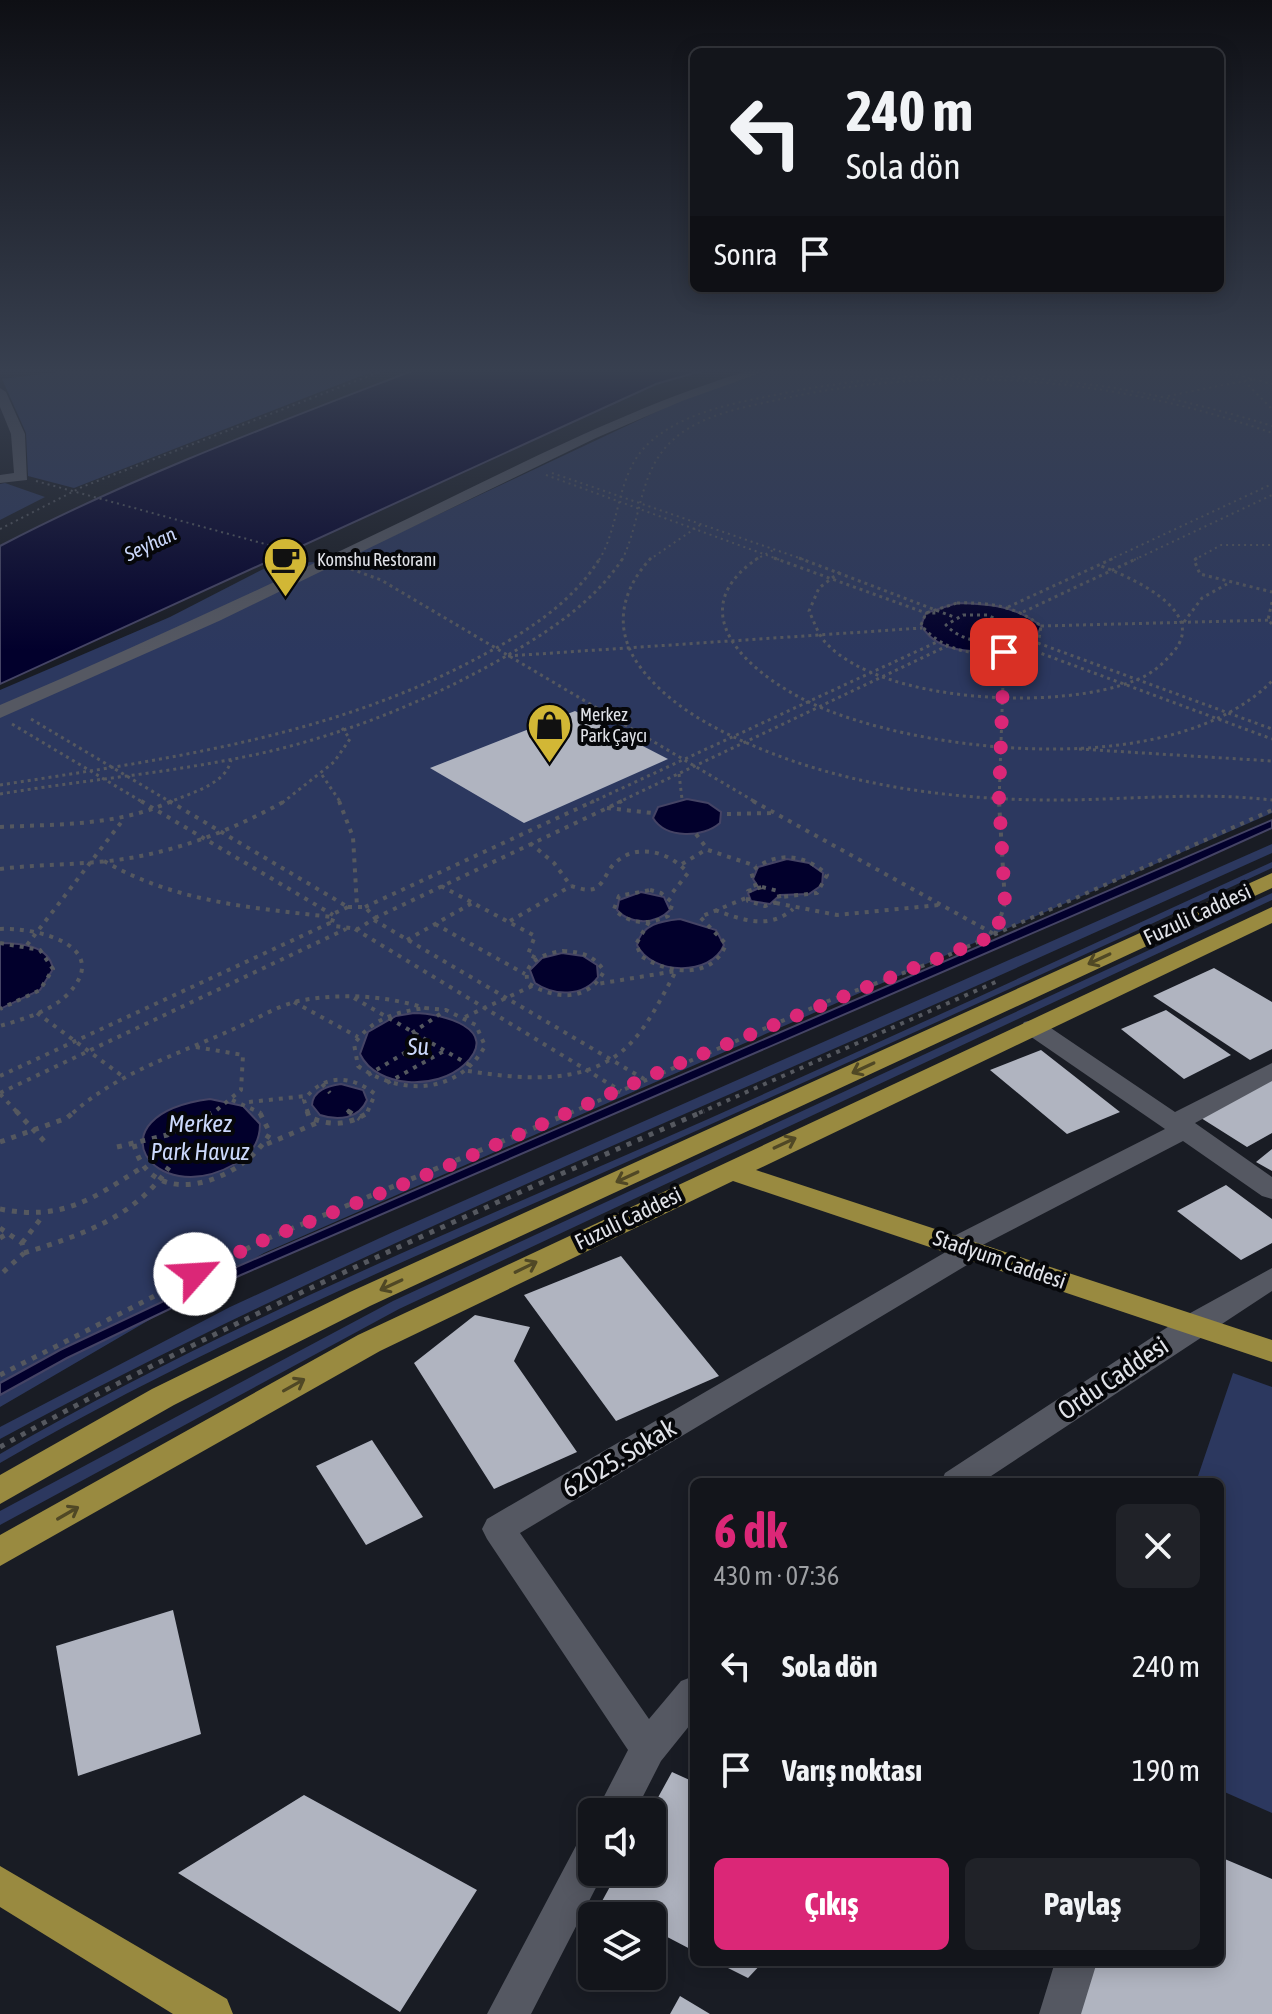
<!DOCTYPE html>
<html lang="tr">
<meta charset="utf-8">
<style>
body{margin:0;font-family:"Asap Condensed",sans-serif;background:#202228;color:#f1f3f6;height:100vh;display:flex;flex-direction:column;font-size:30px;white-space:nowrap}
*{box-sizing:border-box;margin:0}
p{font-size:26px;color:#9d9fa3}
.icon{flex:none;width:44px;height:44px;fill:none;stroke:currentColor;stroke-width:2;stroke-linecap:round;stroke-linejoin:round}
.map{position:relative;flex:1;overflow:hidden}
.drawer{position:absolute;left:690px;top:1478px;width:534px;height:488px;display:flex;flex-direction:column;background:#13151b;border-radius:12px;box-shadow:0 4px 20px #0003,0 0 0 2px #32343a}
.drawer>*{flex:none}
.hud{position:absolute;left:690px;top:48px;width:534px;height:244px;border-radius:12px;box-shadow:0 4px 20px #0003,0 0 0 2px #32343a;background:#13151b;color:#f1f3f6;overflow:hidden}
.tools{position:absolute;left:578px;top:1798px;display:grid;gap:16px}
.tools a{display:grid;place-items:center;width:88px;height:88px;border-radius:12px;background:#13151b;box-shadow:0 4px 20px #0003,0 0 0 2px #32343a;font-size:40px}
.pin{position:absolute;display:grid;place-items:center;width:68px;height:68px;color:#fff;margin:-34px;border-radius:16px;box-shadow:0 4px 12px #0006}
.me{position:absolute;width:88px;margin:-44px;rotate:64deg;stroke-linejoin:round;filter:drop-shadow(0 0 6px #0008)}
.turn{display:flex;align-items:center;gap:28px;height:168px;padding:0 24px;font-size:36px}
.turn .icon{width:104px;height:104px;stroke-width:2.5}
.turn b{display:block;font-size:56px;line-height:68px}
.then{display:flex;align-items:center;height:76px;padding:0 24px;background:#0003;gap:16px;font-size:30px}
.round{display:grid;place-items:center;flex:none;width:84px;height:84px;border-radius:12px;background:#202228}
.headline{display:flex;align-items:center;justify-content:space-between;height:136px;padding:0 24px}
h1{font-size:48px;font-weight:700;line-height:60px;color:#db2777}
.primary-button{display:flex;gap:16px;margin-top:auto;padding:16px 24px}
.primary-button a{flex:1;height:92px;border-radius:12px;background:#db2777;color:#fff;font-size:32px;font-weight:700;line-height:92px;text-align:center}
.primary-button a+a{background:#202228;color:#f1f3f6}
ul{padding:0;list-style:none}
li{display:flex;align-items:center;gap:24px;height:104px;padding:0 24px}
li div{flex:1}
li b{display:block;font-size:30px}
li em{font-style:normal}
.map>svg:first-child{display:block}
.green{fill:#2c385f}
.water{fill:#02002c;stroke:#454465;stroke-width:2}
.building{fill:#b0b4c0}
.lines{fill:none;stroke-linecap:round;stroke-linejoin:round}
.path-far3{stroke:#55585f;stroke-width:2;stroke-dasharray:2 4;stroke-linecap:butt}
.path-far2{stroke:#55585f;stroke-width:3;stroke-dasharray:3 4;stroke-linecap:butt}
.path-far1{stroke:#55585f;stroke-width:4;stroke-dasharray:4 6;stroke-linecap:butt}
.path{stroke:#55585f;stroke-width:5;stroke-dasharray:5 7;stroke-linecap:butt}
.minor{fill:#555862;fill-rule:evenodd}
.major{fill:#998a40;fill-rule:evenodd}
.oneway{stroke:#504825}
.route{stroke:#db2777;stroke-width:14;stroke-dasharray:0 25.2}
.labels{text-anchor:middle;stroke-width:8;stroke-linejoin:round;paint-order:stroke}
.far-poi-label{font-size:18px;fill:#e1e3e9;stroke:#06070a;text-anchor:start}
.far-water-label{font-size:20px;font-style:italic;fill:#cbd8fb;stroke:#06070a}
.street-label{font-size:22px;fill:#e1e3e9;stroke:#06070a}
.water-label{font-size:24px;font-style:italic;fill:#cbd8fb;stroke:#06070a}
.near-street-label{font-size:26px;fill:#e1e3e9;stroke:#06070a}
</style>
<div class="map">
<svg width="1272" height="2014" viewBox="0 0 1272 2014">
<rect width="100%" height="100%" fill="#191c24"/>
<!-- green -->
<path class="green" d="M83 369H379L74 488 28 476 26 433 2 379Z
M775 369H1272V813L264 1253 0 1407V690L170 617 279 561 335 563 688 397Z
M5 483 45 497 0 520V484Z
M1272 844V853C1109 926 947 1000 783 1071 518 1187 255 1301 0 1439V1427L230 1307 393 1232Z
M1272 862V868C1046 973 819 1076 591 1178 391 1267 190 1353 0 1463V1454C208 1333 430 1241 649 1145 858 1053 1065 957 1272 862Z
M1272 893V900L399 1309 0 1525V1511L393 1301Z
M1233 1373 1272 1387V1813L1220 1790V1482H1196Z"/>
<!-- water -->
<path class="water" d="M417 369H708L656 384 0 684V546C134 476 277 423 417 369Z
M957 603C989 604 1014 605 1041 626L1035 642C1002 652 941 662 921 625L926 613Z
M687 799 708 803 721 812 720 823C703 838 666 839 653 818L658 807Z
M1272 820V828L1181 869 241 1275 67 1358 0 1395V1383L60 1350 234 1268Z
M787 859 809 863 823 873 822 885 809 894 780 895 770 904 751 901 748 893 759 888 753 879 758 867Z
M641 892 664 897 670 910C656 925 630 925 617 910L619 900Z
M680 919 716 930 724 945C711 977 651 975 637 945 641 924 662 921 680 919Z
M0 943C20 943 49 945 53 969L40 990 0 1009Z
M562 953 583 956 597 965 598 977C583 997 554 996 535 983L530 970 542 958Z
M414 1013C441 1013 503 1029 464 1065 437 1090 377 1089 360 1054L368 1032 396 1016Z
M341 1084 363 1090 367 1100C359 1119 338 1121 320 1115L312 1105C313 1090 328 1086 341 1084Z
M210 1099 243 1106 260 1124C260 1143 251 1154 235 1164 152 1211 89 1115 210 1099Z"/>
<!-- building -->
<path class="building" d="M575 711 668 759 524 823 430 768Z
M1214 968 1272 1002V1049L1250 1060 1153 996Z
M1166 1010 1231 1055 1184 1079 1121 1029Z
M1041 1050 1120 1112 1067 1134 990 1070Z
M1272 1078V1133L1247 1147 1201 1118Z
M1272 1149V1171L1256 1162Z
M1226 1185 1272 1219V1243L1241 1260 1177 1211Z
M621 1256 719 1376 616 1421 524 1295Z
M475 1315 530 1327 514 1361 577 1452 494 1489 414 1363Z
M372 1440 423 1517 366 1545 316 1466Z
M173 1610 201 1734 78 1776 56 1646Z
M672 1772 694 1782V1951L652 1929V1916H627L601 1903 618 1872H652L650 1812Z
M304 1795 477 1890 400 2012 178 1873Z
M1220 1857 1272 1879V2014H1065L1081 1962H1220Z
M716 1962H763L748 1978Z
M680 1996 710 2014H670Z"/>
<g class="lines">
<!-- path-far3 -->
<path class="path-far3" d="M1213 369 1272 384
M1033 377 1061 369
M1244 381 1272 409
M1168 396 1254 379
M552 473 805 560
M546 475 780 560
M36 481 305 555
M0 529 82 487 387 369
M599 560C621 524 616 474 648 444 680 414 729 404 770 396 941 359 1107 374 1272 426
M622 560C642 520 638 470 674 439 702 414 746 407 781 399 947 363 1113 377 1272 433
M649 560 703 523
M755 560 775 549
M1109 560 1272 484
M1134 560 1272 495
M1194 560 1221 545H1272"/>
<!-- path-far2 -->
<path class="path-far2" d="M651 558C623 588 613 625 636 661 659 696 699 721 736 738 838 786 954 801 1066 800 1135 799 1203 792 1272 800
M758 558C668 619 770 689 832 712 949 756 1177 777 1272 681
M774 558 926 613H937
M799 558 954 617
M1197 558 1194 560 1200 574 1272 592
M351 569 381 580 757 803
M840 572 819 588 809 611C814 621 818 635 826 643 883 704 1062 711 1136 680 1152 674 1163 664 1174 651 1209 610 1126 575 1098 565
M1272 602 1268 620 1272 624
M957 603C988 602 1016 606 1041 626L1039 639C1002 660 950 660 921 625L926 613Z
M1008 607 1114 558
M1023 612 1138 558
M963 615H987L1011 626V632C990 646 963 643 946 625Z
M1184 622 1202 598 1227 584
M1041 626 1272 620
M1006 636 1024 643V647L1272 739
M1024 643 1035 642 1272 729
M508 656 922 628
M31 719 172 803
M12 724 144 803
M1079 749 1272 761
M679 774 682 799
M322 775 341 803
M0 785C167 759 334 737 485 654 528 631 574 601 600 558
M0 794C90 779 182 772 271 751 354 731 434 698 508 655 551 630 595 601 623 558
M168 803C189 793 226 785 231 760
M282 803 334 762 350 739 342 728
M590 803 937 642
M617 803 947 646
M999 803 1004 652"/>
<!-- path-far1 -->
<path class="path-far1" d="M141 801 333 915
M169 801 348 907
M339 801 353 837 357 906
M753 801 994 934
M607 808 652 813
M727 814 773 813
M0 827C59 824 118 826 172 801
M696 834 708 850 756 866
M530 843 554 863 571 886C579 888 588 892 596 888 605 882 607 870 615 863 637 842 670 852 688 873L669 897
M104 861C175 902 252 908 332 917
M682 864 707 849
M0 869C39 864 78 865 117 860 176 852 233 830 285 801
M441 886 535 936 528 954 536 958
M756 887 751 872C774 851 805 853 827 875L817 893 781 897
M762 887 778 891 780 901 765 906 748 901V891Z
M650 890 661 893 673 903 668 916C649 925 629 925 614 909L619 896Z
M776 903 837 915 939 905
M348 907H365L375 918 358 929 335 926 332 922 335 913Z
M365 907 594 801
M715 910C742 920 769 930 793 909
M375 918 622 801
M374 920 644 1079
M510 921 571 886
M649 922 636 944 641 956C668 974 713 980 726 944L700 917 746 898
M435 924 525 974
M0 929C36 927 115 946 67 995 49 1012 23 1019 0 1026
M355 929 621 1091
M995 935 1005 903 999 801
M407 940 474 902
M0 943 40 950 53 969 40 990 0 1009
M27 945 123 820
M563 951C581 952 594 955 604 971 589 1002 554 1000 528 983 521 962 545 953 563 951Z
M354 998 473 1067
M294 1002 358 1037
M425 1008 446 1010 476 1025 485 1046C458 1095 400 1096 358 1066L354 1044C372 1019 395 1012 425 1008Z
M37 1013 125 1078
M465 1017 532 986
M412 1033 446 1010
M196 1047 243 1055 241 1090 213 1113
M468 1071C527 1080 596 1087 637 1036 653 1016 664 993 676 971L597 984
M368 1075 426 1040
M0 1076 332 922
M387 1083 444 1051
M322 1084 330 1093
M0 1093 346 929
M0 1094 18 1113
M232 1100 261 1113
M249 1102 306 1096
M347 1110 351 1113
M73 1113C117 1073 181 1053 236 1028 255 1020 277 1006 298 1001 340 993 383 995 425 1008
M308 1113 304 1100C324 1073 351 1075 375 1094L367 1113
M570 1113 828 1001 933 962 1272 810
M699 1113 998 981"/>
<!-- path -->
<path class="path" d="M16 1111 44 1141
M307 1111 309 1117C331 1127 350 1125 370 1111
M348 1111 360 1119
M0 1142 67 1118 75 1111
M134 1144C151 1215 244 1181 270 1133L259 1111
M267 1144 319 1122
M117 1147 167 1135 216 1111
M0 1209C61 1221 91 1200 141 1168
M0 1228 22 1243 24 1253 0 1275
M0 1238 10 1232
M22 1243 42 1217
M24 1253C81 1235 134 1218 169 1167
M0 1375 264 1240 575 1111
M0 1447C227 1320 465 1216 704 1111"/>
<!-- minor -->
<path class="minor" d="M754 369H772L682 401 596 438 219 621 0 718V705C138 646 274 583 409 518 522 463 634 405 754 369Z
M0 388 6 392 25 434 27 480 0 483V475L14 473 11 434 0 407Z
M1033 1020 1042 1022 1175 1112 1272 1063V1081L1195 1123 1272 1177V1199L1262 1196 1183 1141 973 1250 967 1265 520 1533 649 1719 681 1681 694 1676V1720L661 1761 635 1812H596L628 1750 487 1539 482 1529 487 1519 944 1253 950 1238 1165 1129 1024 1032 1021 1027 1024 1022Z
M1272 1268V1291L982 1482H941L945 1473 1183 1317Z
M592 1836V1872H604L531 2014H487L578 1842Z
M1055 1962H1097L1081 2014H1039Z"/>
<!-- major -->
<path class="major" d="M1272 873V888L370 1306 174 1405 0 1504V1475L152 1389 350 1292Z
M1272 907V923L756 1170 1272 1340V1362L733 1181 380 1351 0 1566V1535L358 1335Z
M0 1866 227 1999 233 2014H173L0 1907Z"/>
</g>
<!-- one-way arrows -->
<defs><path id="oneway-shaft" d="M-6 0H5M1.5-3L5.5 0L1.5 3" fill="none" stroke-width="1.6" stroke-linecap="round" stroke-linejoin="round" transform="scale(2)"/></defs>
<g class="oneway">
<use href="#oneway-shaft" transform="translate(1099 959) rotate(155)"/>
<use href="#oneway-shaft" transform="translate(863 1068) rotate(155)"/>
<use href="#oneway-shaft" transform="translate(785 1143) rotate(-25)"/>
<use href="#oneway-shaft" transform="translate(627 1177) rotate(155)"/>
<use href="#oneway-shaft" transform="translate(526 1267) rotate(-26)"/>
<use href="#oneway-shaft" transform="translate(391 1285) rotate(155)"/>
<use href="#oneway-shaft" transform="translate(294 1385) rotate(-29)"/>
<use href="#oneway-shaft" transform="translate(68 1513) rotate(-30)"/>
</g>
<!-- sky -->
<linearGradient id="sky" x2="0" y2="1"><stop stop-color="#0e0f14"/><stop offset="0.57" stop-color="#384050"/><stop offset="1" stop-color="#384050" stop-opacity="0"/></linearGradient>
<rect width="1272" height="651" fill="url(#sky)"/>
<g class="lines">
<!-- route -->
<path class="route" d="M195 1274 264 1240 441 1169 673 1066 995 935 1005 903 999 798 1004 652"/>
</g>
<!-- icons -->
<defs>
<symbol id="cafe-pin" viewBox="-11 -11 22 30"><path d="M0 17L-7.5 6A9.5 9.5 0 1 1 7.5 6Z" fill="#d2b735" stroke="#06070a"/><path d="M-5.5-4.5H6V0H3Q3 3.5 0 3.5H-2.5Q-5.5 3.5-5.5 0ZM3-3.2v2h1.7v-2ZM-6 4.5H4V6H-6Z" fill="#111"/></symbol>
<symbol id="shop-pin" viewBox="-11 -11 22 30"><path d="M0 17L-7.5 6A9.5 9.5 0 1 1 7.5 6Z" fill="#d2b735" stroke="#06070a"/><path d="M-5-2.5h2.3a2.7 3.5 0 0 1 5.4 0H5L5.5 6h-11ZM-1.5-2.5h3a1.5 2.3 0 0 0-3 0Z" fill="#111"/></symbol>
</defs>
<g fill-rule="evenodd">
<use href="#cafe-pin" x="260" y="534" width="51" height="69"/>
<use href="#shop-pin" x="524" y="700" width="51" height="69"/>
</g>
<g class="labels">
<!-- far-poi labels -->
<g class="far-poi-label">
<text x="317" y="566">Komshu Restoranı</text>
<text x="580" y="721">Merkez<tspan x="580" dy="21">Park Çaycı</tspan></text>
</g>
<!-- far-water labels -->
<g class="far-water-label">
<text transform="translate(150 544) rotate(-25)" y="7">Seyhan</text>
</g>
<!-- street labels -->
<g class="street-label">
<text transform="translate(1197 914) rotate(-25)" y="8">Fuzuli Caddesi</text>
<text transform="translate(628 1218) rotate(-26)" y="8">Fuzuli Caddesi</text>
<text transform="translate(1000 1259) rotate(19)" y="8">Stadyum Caddesi</text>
</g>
<!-- water labels -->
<g class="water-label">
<text x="418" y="1055">Su</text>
<text x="200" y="1132">Merkez<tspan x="200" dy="28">Park Havuz</tspan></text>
</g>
<!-- near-street labels -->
<g class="near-street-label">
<text transform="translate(1113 1378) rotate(-34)" y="9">Ordu Caddesi</text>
<text transform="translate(619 1458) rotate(-31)" y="9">62025. Sokak</text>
</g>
</g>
</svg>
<div class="tools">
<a><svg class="icon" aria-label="sound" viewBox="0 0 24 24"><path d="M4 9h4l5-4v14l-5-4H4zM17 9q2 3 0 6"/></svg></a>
<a><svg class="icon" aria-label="layers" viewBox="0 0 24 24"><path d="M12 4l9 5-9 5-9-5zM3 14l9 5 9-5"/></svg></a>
</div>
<div class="pin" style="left:1004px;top:652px;background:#d93025"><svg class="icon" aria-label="arrive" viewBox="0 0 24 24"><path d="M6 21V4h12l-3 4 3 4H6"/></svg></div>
<svg class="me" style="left:195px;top:1274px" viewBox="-20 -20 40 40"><circle r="19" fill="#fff"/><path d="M0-13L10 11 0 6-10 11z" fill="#db2777"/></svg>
<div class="hud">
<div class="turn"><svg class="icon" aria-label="left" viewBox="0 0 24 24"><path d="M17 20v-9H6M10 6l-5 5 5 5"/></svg><div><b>240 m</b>Sola dön</div></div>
<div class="then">Sonra<svg class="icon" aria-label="arrive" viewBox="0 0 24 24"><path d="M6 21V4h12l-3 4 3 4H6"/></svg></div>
</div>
<section class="drawer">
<div class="headline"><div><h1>6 dk</h1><p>430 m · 07:36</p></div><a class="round"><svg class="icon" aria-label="close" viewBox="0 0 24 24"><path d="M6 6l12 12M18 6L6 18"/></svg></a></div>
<ul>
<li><svg class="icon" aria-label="left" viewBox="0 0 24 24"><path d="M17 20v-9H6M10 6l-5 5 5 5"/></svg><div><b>Sola dön</b></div><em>240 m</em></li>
<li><svg class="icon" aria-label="arrive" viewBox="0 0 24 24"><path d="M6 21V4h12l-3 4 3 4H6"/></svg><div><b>Varış noktası</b></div><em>190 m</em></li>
</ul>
<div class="primary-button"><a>Çıkış</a><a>Paylaş</a></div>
</section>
</div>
